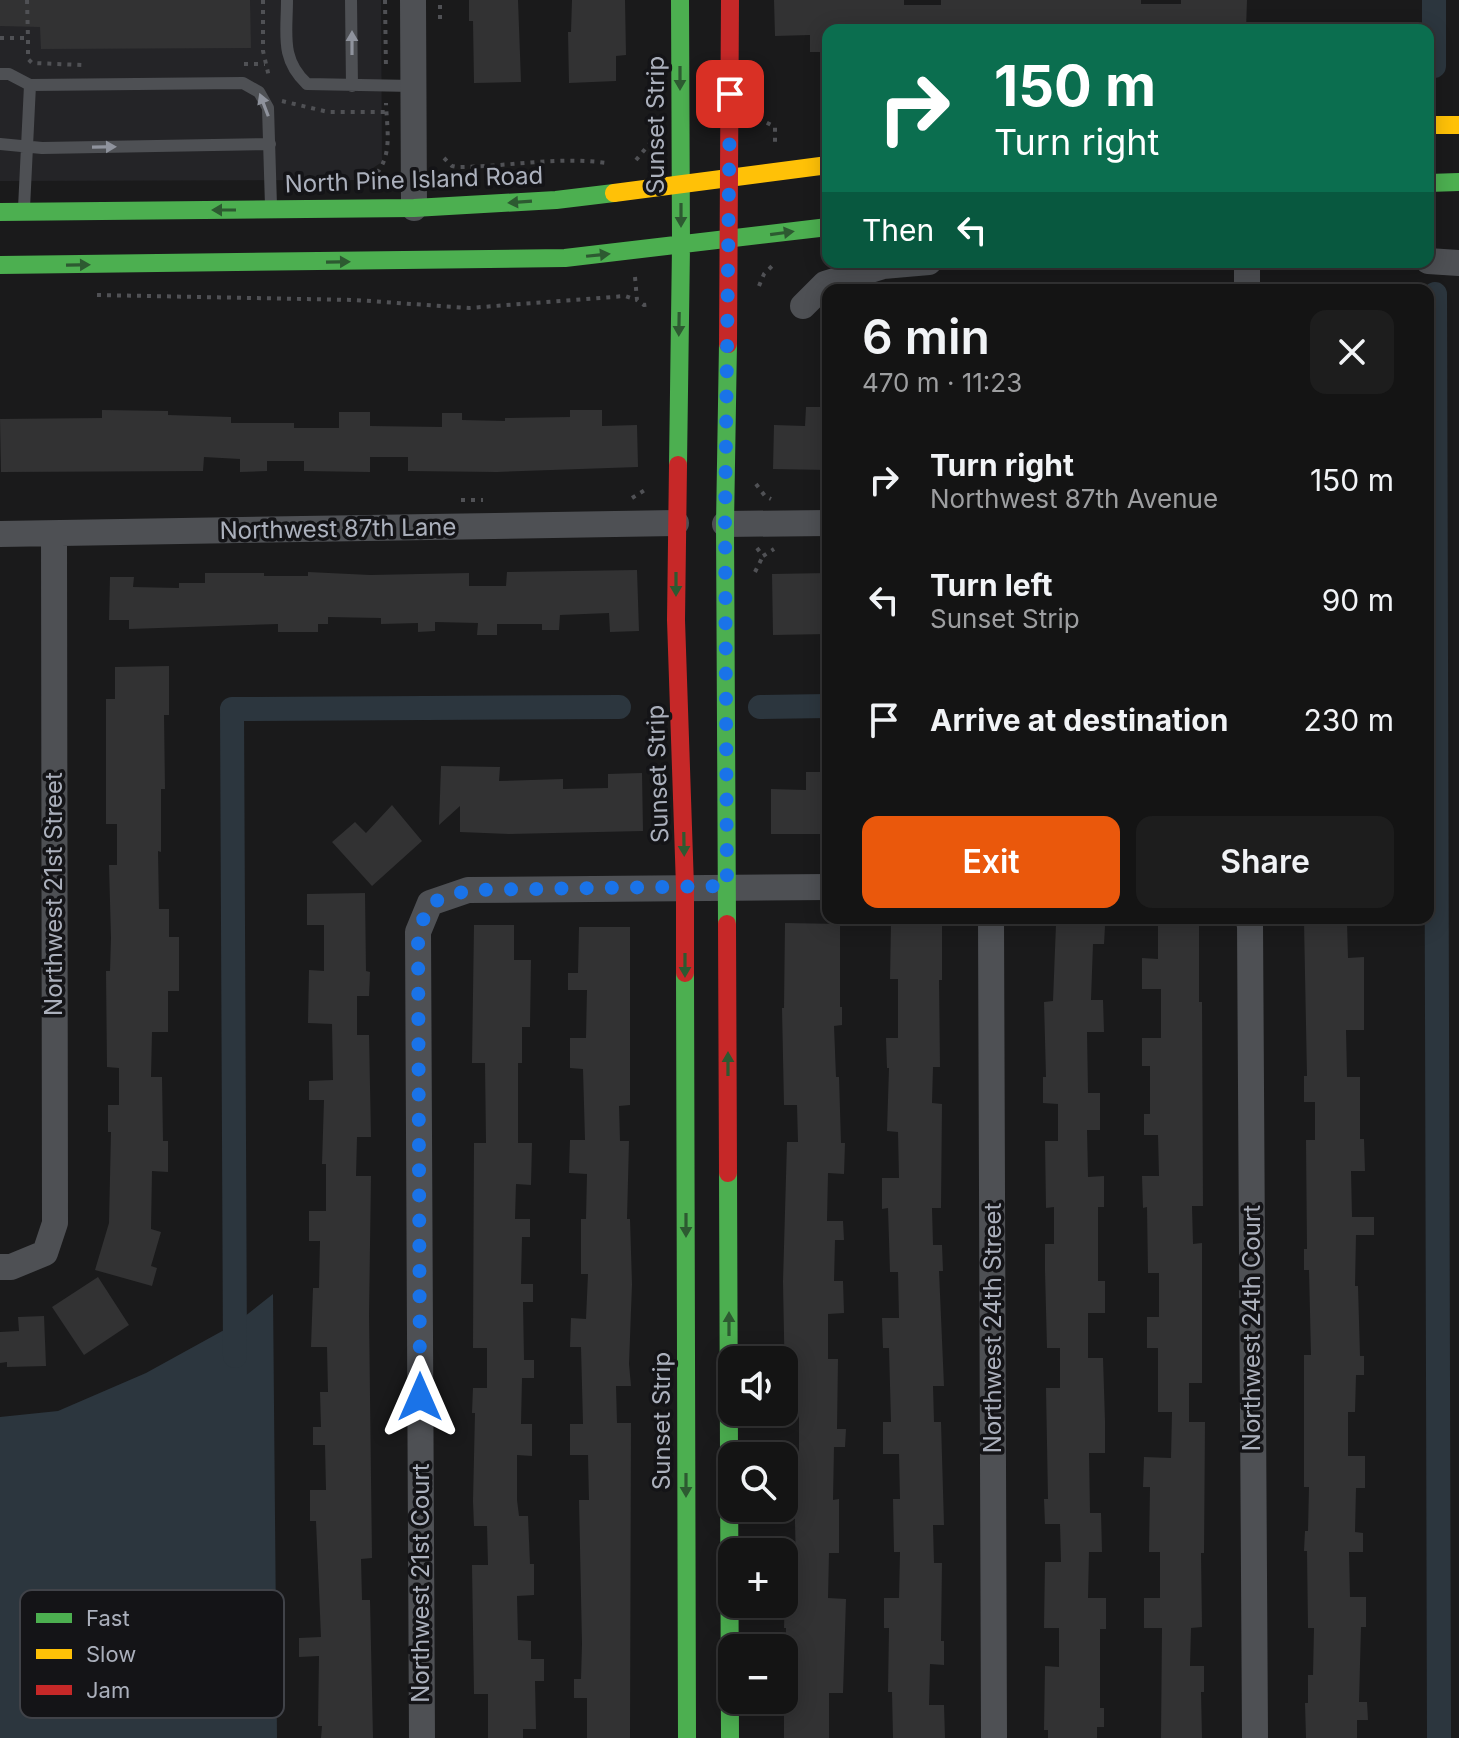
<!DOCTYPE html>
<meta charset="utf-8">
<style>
body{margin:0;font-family:Inter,sans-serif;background:#1d1d1d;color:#f1f3f6;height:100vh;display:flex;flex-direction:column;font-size:30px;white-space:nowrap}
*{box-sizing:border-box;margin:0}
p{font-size:26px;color:#9d9ea0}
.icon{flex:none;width:44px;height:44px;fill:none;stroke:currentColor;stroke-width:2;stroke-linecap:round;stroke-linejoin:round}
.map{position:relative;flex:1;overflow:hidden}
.side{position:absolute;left:822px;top:284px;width:612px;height:640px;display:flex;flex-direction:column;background:#141414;border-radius:16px;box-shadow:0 4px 20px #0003,0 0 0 2px #333334}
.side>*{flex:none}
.guide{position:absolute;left:822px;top:24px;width:612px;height:244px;border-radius:16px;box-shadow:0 4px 20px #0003,0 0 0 2px #333334;background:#0b6e4f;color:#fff;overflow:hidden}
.controls{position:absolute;left:718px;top:1346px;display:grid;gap:16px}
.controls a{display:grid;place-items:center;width:80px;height:80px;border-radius:16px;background:#141414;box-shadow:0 4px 20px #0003,0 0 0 2px #333334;font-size:40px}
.pin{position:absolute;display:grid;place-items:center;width:68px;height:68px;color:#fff;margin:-34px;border-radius:16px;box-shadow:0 4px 12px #0006}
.me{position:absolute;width:88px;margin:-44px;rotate:0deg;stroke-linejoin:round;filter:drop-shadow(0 0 6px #0008)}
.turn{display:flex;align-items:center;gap:28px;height:168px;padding:0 40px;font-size:36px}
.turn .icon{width:104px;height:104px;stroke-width:2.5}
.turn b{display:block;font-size:56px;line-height:68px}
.then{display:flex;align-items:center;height:76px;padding:0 40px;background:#0003;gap:16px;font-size:30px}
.round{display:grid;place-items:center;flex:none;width:84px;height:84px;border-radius:16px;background:#1d1d1d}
.overview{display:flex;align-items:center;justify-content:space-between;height:136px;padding:0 40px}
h1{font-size:48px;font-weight:600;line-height:60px}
.button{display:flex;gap:16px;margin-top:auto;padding:16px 40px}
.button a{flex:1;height:92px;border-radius:16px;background:#ea580c;color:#fff;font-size:32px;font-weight:600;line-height:92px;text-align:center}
.button a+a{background:#1d1d1d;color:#f1f3f6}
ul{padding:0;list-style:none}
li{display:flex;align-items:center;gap:24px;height:120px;padding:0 40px}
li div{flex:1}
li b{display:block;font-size:30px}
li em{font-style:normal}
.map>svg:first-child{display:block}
.built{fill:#242427}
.water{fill:#2c363e}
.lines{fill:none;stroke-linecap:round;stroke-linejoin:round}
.canal{stroke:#2c363e;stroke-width:24}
.building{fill:#323233}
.path{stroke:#505155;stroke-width:4;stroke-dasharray:4 6;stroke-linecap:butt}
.lane{stroke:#4e5054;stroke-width:12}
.street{stroke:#4e5054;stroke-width:26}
.fast{stroke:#4caf50;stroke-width:18}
.slow{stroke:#ffc107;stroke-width:18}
.jam{stroke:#c62828;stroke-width:18}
.oneway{fill:#8f939d}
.oneway2{fill:#2d5a31}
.route{stroke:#1a73e8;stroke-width:14;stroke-dasharray:0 25.2}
.labels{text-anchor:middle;stroke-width:7;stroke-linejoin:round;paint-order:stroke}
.street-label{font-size:24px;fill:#abb0bc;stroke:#141417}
.key{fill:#141417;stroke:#414349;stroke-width:2}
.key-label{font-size:22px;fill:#abb0bc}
</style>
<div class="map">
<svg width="1459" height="1738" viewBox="0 0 1459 1738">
<rect width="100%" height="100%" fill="#1a1a1b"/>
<!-- built -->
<path class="built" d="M0 0H381L382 162 355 180 0 181Z"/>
<!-- water -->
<path class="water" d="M273 1294 277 1738H0V1417L58 1411 146 1373 235 1324Z"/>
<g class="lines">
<!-- canal -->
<path class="canal" d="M1434 0V66
M1435 294 1439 1738
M760 707 828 706
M235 1356 232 709 619 707"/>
</g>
<!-- building -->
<path class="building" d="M0 0H250L251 48 41 49 40 27 0 26Z
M469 0H518L521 82 474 83 473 21H469Z
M572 0H625L626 55 616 56V81L569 83 568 32H571Z
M774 0H904V5H941V0H1141V4H1181V0H1247L1246 30H828V52H810V35L775 36Z
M806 407H828V470L773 469 774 425 805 426Z
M102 410 168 411V415L231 417V423H294V428H339V412H370V426L442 427V413H462V420L505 421V418L570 417V410H602V426L637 425 638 467 497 472 408 471V457H370V472L304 471V461H267V471L240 472V459L204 457 203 471 1 472 0 419 102 418Z
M637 570 639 631 610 632 609 613 560 615 559 630H542V624H497V635H477L478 623 435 622V631L418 632V623L381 624V618L328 617V624H318V632H278V624L129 629V620H109L110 577H134L133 587 179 588V583H205V573H264V576H308V572L370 575 469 573V586H506L507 572Z
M828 573V634L773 635 772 574Z
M169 666V715H164L165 789H161V852L158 851 159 909H169V937H179V991H168V1032H152L151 1077H162L163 1141H168V1172L152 1171 151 1229 161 1232 151 1266 157 1268 152 1286 95 1270 109 1223 111 1132H108V1105H119V1068L107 1067 106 971H110L111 938 109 865H117V824H106V699H115V667Z
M441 766 500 767 499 781 563 779V789L608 788V774L642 773 643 831 509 834 460 832V806L439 825Z
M806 772H828V834H771V789L806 790Z
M392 805 422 841 372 886 332 842 355 822 366 833Z
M365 893 366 971 370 972 369 996H357V1035H369L371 1137H357L356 1176H371L369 1315 372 1558 361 1559 362 1600H370L373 1738H321L322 1726H318L319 1656 299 1657V1638L321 1637 316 1521H310V1490H326L325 1445H313V1427H321L320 1392H328L327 1347H311L313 1288H319L320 1241H309V1211H326V1164H322L324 1100H309V1081L333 1080 332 1024 308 1023 309 970 324 971V925H307V894Z
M1158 922H1199V1002H1202L1203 1206H1192L1193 1244 1202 1243V1383H1189V1422H1205L1204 1553H1201L1202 1627 1191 1628 1190 1666H1204V1692H1201L1202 1738H1161L1162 1628H1144V1598H1160V1552H1149L1150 1487H1143L1144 1457 1171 1458 1172 1412H1158V1348H1147V1317H1159V1273H1148L1147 1207 1143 1208 1142 1176H1159L1158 1135H1144V1114H1150V1066H1142V1038H1161V989H1142V958L1158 959Z
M1304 922H1347L1348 958 1364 957V1030H1346L1347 1077H1360V1139H1364L1365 1171H1351L1352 1217H1374V1235H1356L1355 1286H1358L1360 1356H1364V1375H1356L1355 1412H1348V1456H1365V1488H1356L1355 1532 1363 1533V1552H1349L1350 1597H1366V1627H1361L1359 1702H1367L1368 1720H1357V1738H1306L1305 1703H1308V1675H1313L1314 1628H1308L1307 1551H1304L1305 1531H1308L1309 1487H1304V1355H1311L1309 1270H1304V1249H1307L1306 1140H1315V1102H1304V1076H1307Z
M785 923 840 924V1007H842V1025L834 1026 836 1077H839L841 1143H845L844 1174 828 1173 827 1221H843L844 1240H835L834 1281H843L844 1313 828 1314V1359H838L837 1429H846L845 1447H834L833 1500 839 1499V1553H829L828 1598 846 1599 843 1693H829V1738H784V1703H799L800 1667 785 1666 786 1628H784L786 1564H796L794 1482H785V1457H799V1413L794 1412V1387H785L783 1282 787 1142H798L797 1105H784L782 1008H784Z
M891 924 942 926V980H939L940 1067H933L932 1103 942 1104 941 1208H932L933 1245H942L943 1271H939L944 1386H933L934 1422H941L944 1525H933L934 1563H942L941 1641H944V1665L930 1664 929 1705H944L945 1738H893L892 1692H888L889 1628H884V1598H899L900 1552H894L893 1499H900L899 1454H883V1422H891L889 1348H883L882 1318H899L898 1272H890L888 1208 882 1209V1178H899L898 1132 887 1131 889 1068H887L886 1038H898V979H890Z
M1056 924 1105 926 1104 944H1093L1091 1000H1103L1104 1032H1087L1088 1093H1100V1130H1087L1088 1177 1104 1176V1207H1098V1281H1105V1313H1088V1358H1103L1105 1421V1453H1089L1090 1513H1101L1102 1552H1089L1088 1598H1106V1629H1100V1708H1104V1727H1097V1738H1048V1730H1044L1045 1666 1059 1667V1628H1044L1045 1562H1061L1060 1524H1045L1044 1499H1048L1046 1388H1060V1348H1047L1045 1271V1244H1054V1207L1046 1208 1045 1141H1058V1104L1043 1103V1077H1046L1044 1002 1053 1001Z
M474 925H514V960H531L530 1027H522V1063H518V1143H532L531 1185 516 1184 515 1219H530V1237H522L521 1284H533V1302H523L524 1360H534V1378H522L521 1424H532V1456L517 1455V1500L519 1516H528L530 1564H534V1595L517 1596 518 1640 531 1641V1659H544V1681H535L536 1729H523V1738H488V1694H474L472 1565H488L487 1526H474L473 1501 475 1413H472L473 1388H487V1348H473L474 1143H486L485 1063H472Z
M579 927H630V1105L619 1106 620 1141H629L627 1219H630L632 1284 629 1364 631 1386H616L617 1423H631L630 1738H587V1698H574V1679H581L582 1644 579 1500H589L588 1455H570V1424H583L581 1347H570L571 1318 586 1319 588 1274H581V1219H586L587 1174 569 1173 570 1140H585L583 1069 570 1068V1038H586L587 990H568V973H578Z
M98 1277 129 1325 84 1355 52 1307Z
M44 1316 46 1366 7 1367V1362L0 1363V1332L19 1331 18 1317Z"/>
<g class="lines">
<!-- path -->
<path class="path" d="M27 0 28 38
M263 0V51L269 77
M385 0 386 70
M440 19V0
M0 38H28V59L32 63 83 65
M244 64H265
M282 101 328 112H386
M758 118 775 127V145
M444 158 452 166 457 167C507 167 557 156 607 163
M636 160 651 142
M370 180C394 160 387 132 386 103
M635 277 637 300 644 305 651 304
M759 286 764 274 776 262
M97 295 355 300 469 308 625 296 637 300
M756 484 765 496 771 499
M632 498 648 488
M461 500H483
M757 548 763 556 774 549
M755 572 763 556"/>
<!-- lane -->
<path class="lane" d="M287 0C287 34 280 59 307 84L413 86
M351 0 352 86
M0 74H9L30 85 243 83 259 92 268 108 271 206
M0 144 42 148 270 144
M24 208 30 85"/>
<!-- street -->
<path class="street" d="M413 0 414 208
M1428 261 1459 263
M1247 262V290
M803 306 825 284 883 266 929 262
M725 524 828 523
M0 534 676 523
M991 918 994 1738
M1247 918 1250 924 1255 1738
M0 1267H11L45 1253 55 1223 54 534
M422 1738 418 932 430 903 468 890 828 887"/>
<!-- fast -->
<path class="fast" d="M1428 183 1459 182
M0 212 414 208 556 200 614 193
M0 265 565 258 828 227
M678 465 681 246 680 0
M727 924 725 524 728 344
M685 973 687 1738
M728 1173 730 1738"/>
<!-- slow -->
<path class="slow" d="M1428 125H1459
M614 193 828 165"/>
<!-- jam -->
<path class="jam" d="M728 344 730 0
M678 465 676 620 685 887V973
M727 924 728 1173"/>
</g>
<!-- one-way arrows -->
<defs><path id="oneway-solid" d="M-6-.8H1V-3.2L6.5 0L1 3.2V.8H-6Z" transform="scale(2)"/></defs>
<g class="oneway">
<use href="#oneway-solid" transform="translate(352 43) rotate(-90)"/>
<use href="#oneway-solid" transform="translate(264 105) rotate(-111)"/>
<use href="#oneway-solid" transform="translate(104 147) rotate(-1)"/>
</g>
<g class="oneway2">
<use href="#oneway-solid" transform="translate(680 78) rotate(90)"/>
<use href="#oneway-solid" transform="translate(520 202) rotate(176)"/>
<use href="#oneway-solid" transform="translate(224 210) rotate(180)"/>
<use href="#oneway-solid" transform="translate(681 215) rotate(90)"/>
<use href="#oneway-solid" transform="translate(782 233) rotate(-8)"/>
<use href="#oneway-solid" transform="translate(598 255) rotate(-6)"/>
<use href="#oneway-solid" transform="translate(338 262) rotate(-1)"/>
<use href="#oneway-solid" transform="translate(78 265) rotate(-1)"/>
<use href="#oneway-solid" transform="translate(679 324) rotate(91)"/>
<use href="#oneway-solid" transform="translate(676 584) rotate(90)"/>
<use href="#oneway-solid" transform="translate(684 844) rotate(89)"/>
<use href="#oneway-solid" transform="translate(685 965) rotate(90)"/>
<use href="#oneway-solid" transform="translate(728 1064) rotate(-90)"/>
<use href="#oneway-solid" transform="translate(686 1225) rotate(90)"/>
<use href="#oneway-solid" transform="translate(729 1324) rotate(-90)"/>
<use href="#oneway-solid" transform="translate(686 1485) rotate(90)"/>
</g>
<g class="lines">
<!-- route -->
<path class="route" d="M420 1397 418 932 430 903 468 890 727 886 725 524 730 94"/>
</g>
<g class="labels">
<!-- street labels -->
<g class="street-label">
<text transform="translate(656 125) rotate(-90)" y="8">Sunset Strip</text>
<text transform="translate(414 180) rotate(-2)" y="8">North Pine Island Road</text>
<text transform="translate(338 529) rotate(-1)" y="8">Northwest 87th Lane</text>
<text transform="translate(658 774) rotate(-92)" y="8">Sunset Strip</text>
<text transform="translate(54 894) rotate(-90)" y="8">Northwest 21st Street</text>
<text transform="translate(993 1328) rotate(-90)" y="8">Northwest 24th Street</text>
<text transform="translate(1252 1328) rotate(-90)" y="8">Northwest 24th Court</text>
<text transform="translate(662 1421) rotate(-90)" y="8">Sunset Strip</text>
<text transform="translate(421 1583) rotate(-90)" y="8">Northwest 21st Court</text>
</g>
</g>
<!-- legend -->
<rect x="20" y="1590" width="264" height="128" rx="12" class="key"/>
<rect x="36" y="1613" width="36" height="10" fill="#4caf50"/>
<rect x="36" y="1649" width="36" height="10" fill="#ffc107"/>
<rect x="36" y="1685" width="36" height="10" fill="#c62828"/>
<g class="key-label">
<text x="86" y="1626">Fast</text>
<text x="86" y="1662">Slow</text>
<text x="86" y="1698">Jam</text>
</g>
</svg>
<div class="controls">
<a><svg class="icon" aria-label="sound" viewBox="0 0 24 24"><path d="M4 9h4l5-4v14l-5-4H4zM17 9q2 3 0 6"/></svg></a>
<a><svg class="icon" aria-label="search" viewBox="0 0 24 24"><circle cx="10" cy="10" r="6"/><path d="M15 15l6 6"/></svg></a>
<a>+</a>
<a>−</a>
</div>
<div class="pin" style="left:730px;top:94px;background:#d93025"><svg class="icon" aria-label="arrive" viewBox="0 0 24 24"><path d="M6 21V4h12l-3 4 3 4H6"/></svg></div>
<svg class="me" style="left:420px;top:1397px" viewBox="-20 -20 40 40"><path d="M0-17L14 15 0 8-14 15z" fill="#1a73e8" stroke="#fff" stroke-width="4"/></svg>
<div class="guide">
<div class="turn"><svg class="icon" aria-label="right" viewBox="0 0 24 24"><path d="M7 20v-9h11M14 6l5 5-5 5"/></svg><div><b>150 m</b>Turn right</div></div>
<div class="then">Then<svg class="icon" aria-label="left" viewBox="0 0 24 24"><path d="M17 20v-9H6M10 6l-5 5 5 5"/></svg></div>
</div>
<section class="side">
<div class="overview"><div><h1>6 min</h1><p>470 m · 11:23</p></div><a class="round"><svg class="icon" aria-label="close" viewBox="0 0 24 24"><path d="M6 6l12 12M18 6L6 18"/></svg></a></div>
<ul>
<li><svg class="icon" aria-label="right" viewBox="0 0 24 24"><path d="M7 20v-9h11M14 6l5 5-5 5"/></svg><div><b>Turn right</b><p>Northwest 87th Avenue</p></div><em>150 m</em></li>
<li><svg class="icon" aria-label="left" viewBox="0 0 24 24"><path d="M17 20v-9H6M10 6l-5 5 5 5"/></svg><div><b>Turn left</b><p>Sunset Strip</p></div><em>90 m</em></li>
<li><svg class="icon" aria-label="arrive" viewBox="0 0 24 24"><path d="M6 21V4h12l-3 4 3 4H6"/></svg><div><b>Arrive at destination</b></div><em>230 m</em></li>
</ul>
<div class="button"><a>Exit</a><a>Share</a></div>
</section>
</div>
